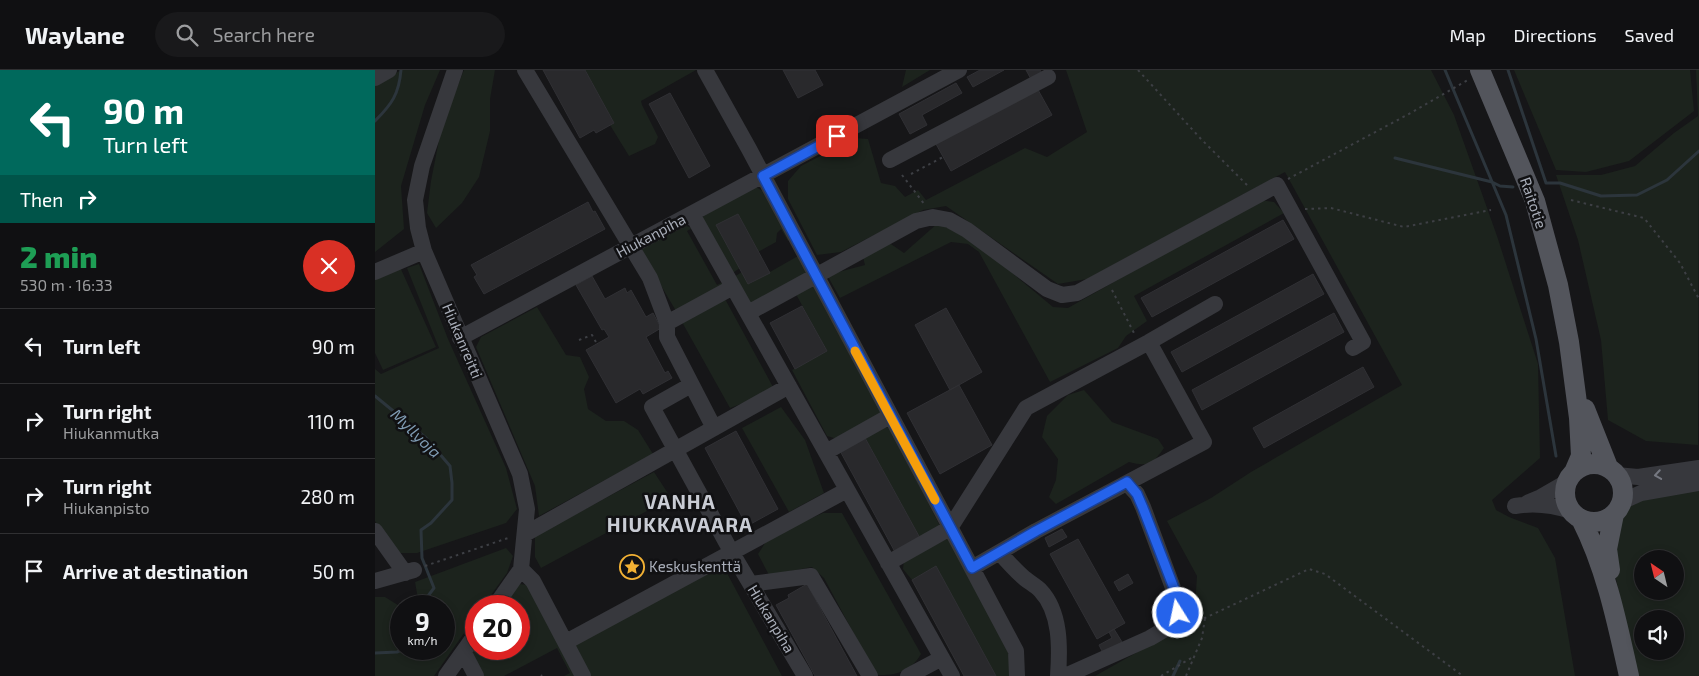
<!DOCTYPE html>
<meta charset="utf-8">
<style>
body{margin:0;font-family:"Exo 2",sans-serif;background:#19191b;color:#f1f3f6;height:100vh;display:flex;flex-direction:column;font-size:19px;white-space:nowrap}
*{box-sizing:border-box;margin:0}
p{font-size:16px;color:#9c9d9f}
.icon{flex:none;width:28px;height:28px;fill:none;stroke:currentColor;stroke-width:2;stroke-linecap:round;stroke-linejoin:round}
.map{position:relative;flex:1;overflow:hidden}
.drawer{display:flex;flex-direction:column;background:#101012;width:375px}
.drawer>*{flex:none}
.banner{background:#00695c;color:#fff;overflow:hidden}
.needle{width:32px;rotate:325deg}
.buttons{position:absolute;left:1259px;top:480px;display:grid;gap:10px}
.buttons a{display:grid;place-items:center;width:50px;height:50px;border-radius:50%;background:#101012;box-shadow:0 2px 8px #0003,0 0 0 1px #303032;font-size:25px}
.speed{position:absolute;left:15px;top:525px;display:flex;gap:10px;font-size:25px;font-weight:700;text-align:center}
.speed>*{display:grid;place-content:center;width:65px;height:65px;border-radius:50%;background:#101012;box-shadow:0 2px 8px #0003,0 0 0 1px #303032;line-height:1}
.speed small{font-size:12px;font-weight:400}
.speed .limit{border:8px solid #d22;background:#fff;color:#111}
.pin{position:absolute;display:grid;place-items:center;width:42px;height:42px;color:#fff;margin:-21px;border-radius:10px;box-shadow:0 2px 8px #0006}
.me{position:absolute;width:55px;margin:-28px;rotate:350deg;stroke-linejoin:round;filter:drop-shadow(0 0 4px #0008)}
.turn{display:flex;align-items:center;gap:18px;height:105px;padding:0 20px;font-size:22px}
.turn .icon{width:65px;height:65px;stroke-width:2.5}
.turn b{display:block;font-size:35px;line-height:42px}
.then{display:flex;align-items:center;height:48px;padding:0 20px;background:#0003;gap:10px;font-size:19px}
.round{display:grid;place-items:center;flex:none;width:52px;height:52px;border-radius:26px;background:#19191b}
.head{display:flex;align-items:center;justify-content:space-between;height:85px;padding:0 20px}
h1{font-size:30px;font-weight:800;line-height:38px;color:#1e9e55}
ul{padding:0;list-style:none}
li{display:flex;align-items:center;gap:15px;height:75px;padding:0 20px;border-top:1px solid #303032}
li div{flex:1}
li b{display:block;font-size:19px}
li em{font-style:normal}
header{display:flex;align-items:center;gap:30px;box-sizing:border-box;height:70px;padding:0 25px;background:#101012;border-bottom:1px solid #303032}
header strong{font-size:24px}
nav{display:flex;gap:28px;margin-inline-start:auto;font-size:18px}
.search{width:350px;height:45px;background:#19191b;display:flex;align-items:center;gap:12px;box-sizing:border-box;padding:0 18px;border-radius:28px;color:#9c9d9f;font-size:19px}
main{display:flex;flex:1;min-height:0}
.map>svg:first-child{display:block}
.green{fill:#1c231d;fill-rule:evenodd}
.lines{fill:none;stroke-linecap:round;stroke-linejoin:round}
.stream{stroke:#2c353c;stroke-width:3}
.building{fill:#29292c;stroke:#303034}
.path{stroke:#3d3f44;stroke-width:2;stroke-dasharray:2.5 4;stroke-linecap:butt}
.minor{stroke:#37383d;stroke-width:16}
.major{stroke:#53555c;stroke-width:20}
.oneway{stroke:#757881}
.route-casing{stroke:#184099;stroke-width:12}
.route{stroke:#2563eb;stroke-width:9}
.slow{stroke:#f59e0b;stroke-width:9}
.labels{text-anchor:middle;stroke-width:5;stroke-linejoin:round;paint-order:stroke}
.street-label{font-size:15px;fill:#a8adb8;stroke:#111113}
.poi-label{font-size:15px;fill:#a8adb8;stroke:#111113;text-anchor:start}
.water-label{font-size:16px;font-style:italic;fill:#7f9bb3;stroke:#111113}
.district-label{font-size:20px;font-weight:bold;letter-spacing:1px;fill:#c9ccd4;stroke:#111113}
</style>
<header>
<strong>Waylane</strong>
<div class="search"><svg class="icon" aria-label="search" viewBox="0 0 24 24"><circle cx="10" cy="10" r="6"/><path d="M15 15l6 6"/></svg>Search here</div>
<nav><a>Map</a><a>Directions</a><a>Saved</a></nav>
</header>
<main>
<section class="drawer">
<div class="banner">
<div class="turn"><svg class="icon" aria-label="left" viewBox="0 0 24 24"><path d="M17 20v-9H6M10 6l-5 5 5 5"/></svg><div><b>90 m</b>Turn left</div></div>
<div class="then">Then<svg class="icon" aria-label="right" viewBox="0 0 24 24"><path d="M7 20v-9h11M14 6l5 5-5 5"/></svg></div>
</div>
<div class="head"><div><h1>2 min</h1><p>530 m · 16:33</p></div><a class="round" style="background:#d93025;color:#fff"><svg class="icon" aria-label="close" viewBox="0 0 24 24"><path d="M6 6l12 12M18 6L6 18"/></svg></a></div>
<ul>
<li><svg class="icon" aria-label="left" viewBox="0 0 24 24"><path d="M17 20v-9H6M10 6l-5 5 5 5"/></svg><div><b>Turn left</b></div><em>90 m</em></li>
<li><svg class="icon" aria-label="right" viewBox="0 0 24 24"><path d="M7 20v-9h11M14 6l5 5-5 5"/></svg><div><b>Turn right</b><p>Hiukanmutka</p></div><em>110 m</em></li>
<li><svg class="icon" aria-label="right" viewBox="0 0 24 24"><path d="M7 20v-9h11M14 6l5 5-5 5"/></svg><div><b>Turn right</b><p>Hiukanpisto</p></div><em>280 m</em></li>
<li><svg class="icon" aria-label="arrive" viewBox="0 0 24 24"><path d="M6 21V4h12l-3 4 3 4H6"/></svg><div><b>Arrive at destination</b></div><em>50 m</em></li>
</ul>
</section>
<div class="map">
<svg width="1324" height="606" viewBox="0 0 1324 606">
<rect width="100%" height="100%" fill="#161618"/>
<!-- green -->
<path class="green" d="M26 0H65L50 35 26 116 29 159 0 182V16Z
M89 0H120L115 29V61L104 107 87 133 61 158 52 143 56 111 67 55Z
M210 0H321L266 31 267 35 283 67 280 74 254 86 235 55 239 53Z
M531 0H555L527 17Z
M691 0H1056L1079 45 1122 166 1163 294 1165 388 1117 430 1121 440 1134 447 1163 458 1180 488 1200 606H720L819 550 822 506 792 451 836 428 876 402 1027 315 910 102 712 209 683 214 571 136 548 140 466 182 442 185 413 129V111L426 96 480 68 493 69 506 113 520 116 530 127 543 120 551 130 650 78 672 87 712 62Z
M1139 0H1315L1319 41 1254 91 1211 102 1181 100Z
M1321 0H1324L1323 375 1271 371 1233 350 1226 270 1203 170 1181 105H1226L1260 96 1299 63 1323 46Z
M381 117 391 123 415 169 413 171 406 159 402 163 401 172 383 182 363 144 342 155 365 198 356 204 328 152V147L332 142Z
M884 130 899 132 909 143 759 226 772 251 751 266 743 278 675 312 604 182 593 174 576 172 465 228 452 205 490 195 487 183 510 170 529 183 563 153 600 172 678 237 693 238Z
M311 156 317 158 312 161 342 215 348 212 350 216 301 241 281 207 266 178Z
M423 186 434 202 378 237 357 208 367 202 374 214Z
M44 194 73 269 131 398 142 439 131 453 42 483H21L0 451V299L6 304 64 278 32 198Z
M25 197 61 277 8 300 0 283V208Z
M440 215 508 340 501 349 463 369 452 366 417 300 452 281 422 226V222Z
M350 229 398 317 385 327 355 338 307 252Z
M162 237 191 285 205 287 214 307 209 319 213 339 231 351H249L263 360 278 384 164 446 160 416 101 277 106 267Z
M709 320 737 352 783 369 789 378C778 394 773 397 754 392L681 434 674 427 681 410 683 389 667 367 672 346 693 325Z
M406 337 430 370 449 423 414 442 367 358Z
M511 357 515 358 565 456 545 468 489 366Z
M279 402 296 428 166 498 160 487V466Z
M1324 418V606H1263L1238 496 1243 446 1248 440 1257 433ZM1268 489H1300V521H1268ZM1268 549H1300V581H1268Z
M448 443H467L546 584C536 601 522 606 501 605L449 508 437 497 394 505 383 484 394 467Z
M576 467 633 580 637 606H621L560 497 537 510 528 499 529 490Z
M131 478 138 486 132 503 108 536H101V546L59 606H0V527H10L26 537V579H69V536H39L43 529 40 512Z
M346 492 407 606H215L196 572Z
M145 514 152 515 204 606H189L195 603 182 578 129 606H107L95 582 101 573V579H144V536H126Z"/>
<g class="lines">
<!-- stream -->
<path class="stream" d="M1070 0 1131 145 1161 269 1181 386
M1133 0 1171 113H1185L1226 126 1262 125 1292 110 1324 81
M0 51C17 34 24 24 26 0
M1020 88 1117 112 1125 116 1138 117
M0 326 51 368 75 396 77 413V430L56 453 46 460 47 488 59 518 50 530 53 536
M0 583 22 582 29 579
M798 606 805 591"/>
</g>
<!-- building -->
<path class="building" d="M168 0H210L239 53 221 63 219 60 205 68Z
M408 0H440L448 15 423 28Z
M605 0H629L598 17 592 7Z
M651 0H665L668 5 657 11Z
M581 13 587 23 547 45 552 55 535 64 524 44Z
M662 18 677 45 576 101 561 74Z
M295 23 335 96 314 108 274 34Z
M213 132 218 142 220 141 230 159 109 224 99 207 102 205 96 195Z
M363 144 395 203 373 214 341 155Z
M908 150 919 169 777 247 766 228Z
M938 204 949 224 807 302 796 282Z
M217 206 230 229 250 218 252 223 256 220 271 247 278 243 286 258 271 267 290 303 293 301 297 308 268 324 265 319 241 333 211 280 234 267 229 259 227 260 201 215Z
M427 236 452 281 420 299 395 253Z
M571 238 607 302 575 320 540 255Z
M959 243 969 262 827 340 817 320Z
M988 297 999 317 889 378 878 358Z
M584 315 617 375 565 404 532 343Z
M361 361 403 439 372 456 330 378Z
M489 366 545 468 520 482 464 379Z
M687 459 692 467 674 477 670 468Z
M703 469 750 553 722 569 675 484Z
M561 496 621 606H589L537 510Z
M753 504 758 513 744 521 739 512Z
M432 514 482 606H440L401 535 414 528 413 525Z
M739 559 747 572 728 583 724 575 737 568 734 562Z"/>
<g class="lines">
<!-- path -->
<path class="path" d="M763 0 826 69 873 116
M536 104 568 87
M527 105 550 135
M913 109 1032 45 1093 10
M1196 130 1269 148 1305 193 1324 229
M930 139 956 138 1029 157 1116 140
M737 220 760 265
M204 270 217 265 222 274
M50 496 136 467
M816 546 830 548 934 499 950 504 1088 606
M166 605 167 606
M786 606 818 587
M811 606 827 568 830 548"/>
<!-- minor -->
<path class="minor" d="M80 0 47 96 40 130 43 158 49 181 145 404 152 439 146 499 120 536
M150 0 275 208 292 253V267L339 358
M330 0 374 79 641 581 642 606
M0 8 14 0
M515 90 673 7
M317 144 577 606
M0 202 49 181
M373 243 541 151 558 147 574 150 592 160 672 219 687 225 702 223 902 115 988 272 978 278
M292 253 358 217
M85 268 584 0
M774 272 840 234
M316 315 277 337 357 483 430 606
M451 382 515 346
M1241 405 1263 407 1324 398
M1246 432 1266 423 1324 413
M1152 433 1166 427 1192 412
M1140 436C1158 433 1178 435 1196 441
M0 461 30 503
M150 464 414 316
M625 483C632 491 639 499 647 506 652 511 660 515 665 520 686 542 685 578 683 606
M513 493 575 458 651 338 774 272 829 372 661 461 597 498
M146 499 158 511 208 606
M0 511 39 500
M376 514 436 506 495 606
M191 572 472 420
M89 583 101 606
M71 606 101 564
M533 606 567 588
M690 606 775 568 797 555 803 543 801 526 768 437 762 424 752 413"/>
<!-- major -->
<path class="major" d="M1105 0 1160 131 1183 215 1194 272 1204 348 1206 386 1200 400
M1210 339 1233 397
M1190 423a29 29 0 1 1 58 0a29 29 0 1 1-58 0Z
M1206 449C1231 498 1242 552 1254 606
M1235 500 1232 479 1239 444"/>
</g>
<!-- one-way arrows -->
<defs><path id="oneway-chevron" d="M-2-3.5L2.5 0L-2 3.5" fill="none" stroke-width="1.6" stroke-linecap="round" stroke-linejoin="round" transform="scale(1.25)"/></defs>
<use class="oneway" href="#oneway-chevron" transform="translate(1283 405) rotate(171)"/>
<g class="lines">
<defs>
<path id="route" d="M462 66 388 106 597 498 661 461 752 412 762 424 768 438 802 526 803 543"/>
</defs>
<!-- route casing -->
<use href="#route" class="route-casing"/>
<!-- route -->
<use href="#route" class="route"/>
<!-- slow -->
<path class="slow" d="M480 281 560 430"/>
</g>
<!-- icons -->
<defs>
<symbol id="sight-ring" viewBox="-11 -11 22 22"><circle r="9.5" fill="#111113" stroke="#f2b134" stroke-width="1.5"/><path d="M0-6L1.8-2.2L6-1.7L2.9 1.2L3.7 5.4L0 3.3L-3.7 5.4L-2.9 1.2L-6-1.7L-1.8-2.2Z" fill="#f2b134"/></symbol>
</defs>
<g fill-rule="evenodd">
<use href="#sight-ring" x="243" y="483" width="28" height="28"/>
</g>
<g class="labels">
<!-- street labels -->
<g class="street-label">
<text transform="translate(1158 133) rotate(71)" y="5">Raitotie</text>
<text transform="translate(276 166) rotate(-28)" y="5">Hiukanpiha</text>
<text transform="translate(87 271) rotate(67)" y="5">Hiukanreitti</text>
<text transform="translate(396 549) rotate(59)" y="5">Hiukanpiha</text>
</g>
<!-- poi labels -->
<g class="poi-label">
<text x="274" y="502">Keskuskenttä</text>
</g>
<!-- water labels -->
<g class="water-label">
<text transform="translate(41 363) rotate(44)" y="6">Myllyoja</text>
</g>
<!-- district labels -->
<g class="district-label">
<text x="305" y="439">VANHA<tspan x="305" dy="23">HIUKKAVAARA</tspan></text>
</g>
</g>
</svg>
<div class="buttons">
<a><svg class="needle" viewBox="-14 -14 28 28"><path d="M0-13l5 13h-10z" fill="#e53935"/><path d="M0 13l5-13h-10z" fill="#9c9d9f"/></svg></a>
<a><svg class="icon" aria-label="sound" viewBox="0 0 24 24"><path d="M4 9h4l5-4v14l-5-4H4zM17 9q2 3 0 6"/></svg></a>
</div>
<div class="speed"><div>9<small>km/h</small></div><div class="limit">20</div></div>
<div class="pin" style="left:462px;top:66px;background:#d93025"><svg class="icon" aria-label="arrive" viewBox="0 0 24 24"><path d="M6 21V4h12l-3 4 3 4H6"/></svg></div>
<svg class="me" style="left:803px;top:543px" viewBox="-20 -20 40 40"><circle r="17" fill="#2563eb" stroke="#fff" stroke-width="3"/><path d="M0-11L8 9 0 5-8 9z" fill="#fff"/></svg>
</div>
</main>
